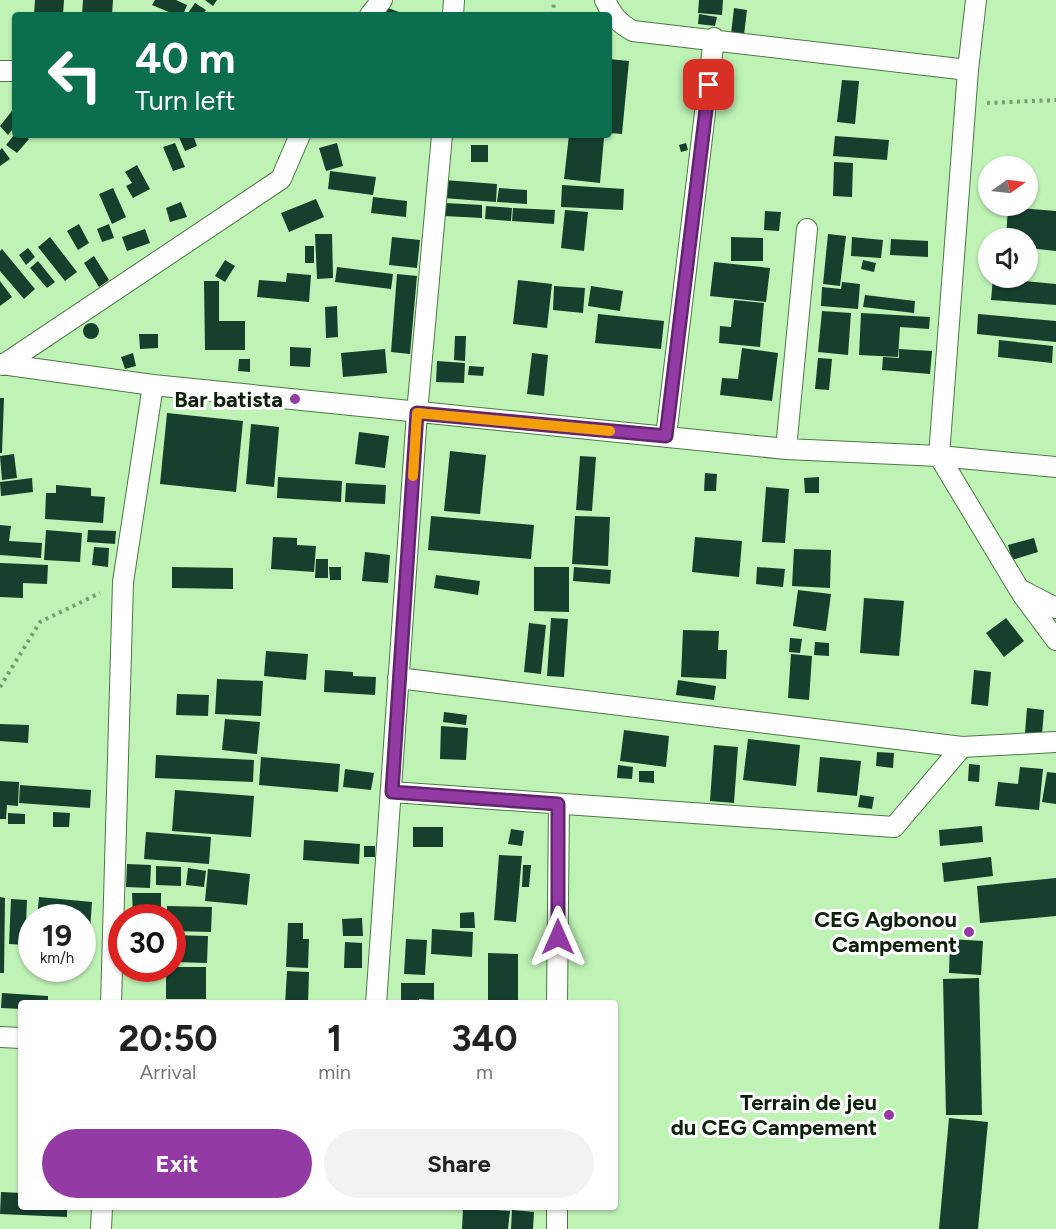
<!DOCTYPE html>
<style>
body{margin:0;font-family:Figtree,sans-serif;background:#f2f2f2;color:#222;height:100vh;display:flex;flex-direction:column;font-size:22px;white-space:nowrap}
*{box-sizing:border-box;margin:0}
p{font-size:20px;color:#767676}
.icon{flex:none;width:33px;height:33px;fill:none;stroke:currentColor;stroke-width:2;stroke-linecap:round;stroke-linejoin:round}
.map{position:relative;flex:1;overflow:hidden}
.details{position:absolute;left:18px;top:1000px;width:600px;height:210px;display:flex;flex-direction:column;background:#fff;border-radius:6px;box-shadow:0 2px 4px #0004}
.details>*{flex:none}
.guide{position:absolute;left:12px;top:12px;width:600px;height:126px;border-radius:6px;box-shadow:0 2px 4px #0004;background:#0b6e4f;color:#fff;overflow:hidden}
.needle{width:39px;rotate:76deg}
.tools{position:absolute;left:978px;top:156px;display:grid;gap:12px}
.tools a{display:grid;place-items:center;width:60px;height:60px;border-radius:50%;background:#fff;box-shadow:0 2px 4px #0004;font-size:30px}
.speed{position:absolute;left:18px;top:904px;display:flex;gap:12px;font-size:30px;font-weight:700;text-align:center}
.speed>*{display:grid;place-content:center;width:78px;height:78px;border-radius:50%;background:#fff;box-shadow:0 2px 4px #0004;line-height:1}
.speed small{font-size:15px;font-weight:400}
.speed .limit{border:9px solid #d22;background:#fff;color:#111}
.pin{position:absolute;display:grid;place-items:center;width:51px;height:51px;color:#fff;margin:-26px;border-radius:12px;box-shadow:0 3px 9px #0006}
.me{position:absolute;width:66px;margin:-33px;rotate:0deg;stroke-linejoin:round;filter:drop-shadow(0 0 4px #0008)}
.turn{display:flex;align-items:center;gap:21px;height:126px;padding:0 24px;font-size:27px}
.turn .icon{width:78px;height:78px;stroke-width:2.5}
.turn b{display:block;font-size:42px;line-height:51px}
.eta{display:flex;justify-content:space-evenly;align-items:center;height:102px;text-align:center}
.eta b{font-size:36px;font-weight:700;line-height:42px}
.cta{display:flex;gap:12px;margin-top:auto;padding:12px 24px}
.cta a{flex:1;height:69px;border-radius:36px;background:#943aa5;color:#fff;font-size:24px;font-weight:700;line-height:69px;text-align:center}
.cta a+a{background:#f2f2f2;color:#222}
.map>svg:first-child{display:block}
.building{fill:#16402d}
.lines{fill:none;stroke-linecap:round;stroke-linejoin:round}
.minor-casing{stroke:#4a7943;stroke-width:22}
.path{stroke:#769d70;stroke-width:4;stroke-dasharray:3 4.5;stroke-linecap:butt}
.minor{stroke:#fff;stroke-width:20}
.route-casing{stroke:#60266b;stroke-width:15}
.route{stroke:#943aa5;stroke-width:10}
.slow{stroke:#f59e0b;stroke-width:10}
.poi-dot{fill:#943aa5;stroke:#fff;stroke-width:2}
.labels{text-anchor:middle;stroke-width:6;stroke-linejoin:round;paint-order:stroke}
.poi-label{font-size:22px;font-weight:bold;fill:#0b1f09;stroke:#fff;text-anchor:end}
</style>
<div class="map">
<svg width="1056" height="1229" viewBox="0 0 1056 1229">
<rect width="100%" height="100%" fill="#bff3b6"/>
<!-- building -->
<path class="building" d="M35 0H64L63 15H34Z
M83 0H113L112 15H82Z
M155 0H176L187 5 183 15H176L152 5Z
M205 0H217L213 6Z
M699 0H723L722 15 698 13Z
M195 3 206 10 202 15 188 13Z
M388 8 407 15H386Z
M734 8 747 10 744 35 731 34Z
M699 14 717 17 715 26 698 24Z
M609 59 629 61 622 134 609 133Z
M842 80 859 81 855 124 837 122Z
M15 107V126L8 135 0 126Z
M14 135H24L29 139 17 153 6 145Z
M178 135H193L197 146 185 151Z
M352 135H368V138L352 137Z
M569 135 604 138 600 183 564 179Z
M835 136 889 140 887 160 833 156Z
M175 143 185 167 173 171 163 147Z
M337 143 343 166 326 171 319 148Z
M686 143 688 150 681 152 679 145Z
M471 145H488V162H471Z
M2 148 10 159 0 166V150Z
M834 162 853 163 852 197 833 196Z
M137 165 150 189 133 198 126 186 132 183 125 172Z
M330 171 376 177 373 195 328 189Z
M444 180 497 184 496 202 443 198Z
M562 185 624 189 623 210 561 207Z
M113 188 126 217 112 224 99 194Z
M499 188 527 190V204L497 202Z
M373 197 407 201 406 217 371 213Z
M316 199 324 217 289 232 281 213Z
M181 202 187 217 170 222 166 208Z
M445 203 482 205V218L444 216Z
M486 206 512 208 511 221 485 219Z
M1008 207 1056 211V251L1028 248V238H1006Z
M513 208 555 210 554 224 512 221Z
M565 210 588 212 584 251 561 248Z
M765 211 781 212 779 231 764 230Z
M79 224 89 243 78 250 67 231Z
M109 224 114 238 102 242 97 229Z
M145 229 150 243 127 251 122 237Z
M315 234H332L333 278 317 279Z
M828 234 846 236 840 286 823 284Z
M50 237 77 272 65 281 38 247Z
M392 237 420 240 417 268 389 265Z
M731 237 763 238V261H731Z
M852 237 883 240 881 258 851 256Z
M891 239 928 241V257L890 255Z
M305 246H314V263H305Z
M28 248 35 257 26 265 19 255Z
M2 249 35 289 24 299 0 271V251Z
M94 256 109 280 99 287 84 263Z
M225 260 235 266 225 282 215 276Z
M863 260 876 263 874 272 861 269Z
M38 261 55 282 47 288 30 268Z
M714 262 770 268 766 302 710 296Z
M337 267 393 274 391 289 335 282Z
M287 273 311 275 309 302 257 297 259 280 286 282Z
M397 274 417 276 410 354 391 352Z
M993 278 1056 284V305L991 300Z
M518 280 552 284 547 328 513 324Z
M0 281 12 297 0 306Z
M204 281H219V321H245V350H205Z
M842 282 860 284 858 309 821 306 822 287 841 289Z
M554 286 585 288 583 313 553 310Z
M591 286 623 291 620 311 588 306Z
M865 295 915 301 914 313 863 307Z
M734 300 764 303 760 347 719 343 720 326 731 327Z
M337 306 338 337 326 338 325 307Z
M822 311 851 313 848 355 818 352Z
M861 313 930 317 929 329 900 327 898 357 859 355Z
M598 314 664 321 661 349 595 343Z
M978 314 1056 321V342L977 334Z
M83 331a8 8 0 1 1 16 0a8 8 0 1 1-16 0Z
M139 334H158V348L140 349Z
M455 336H466L465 361 454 360Z
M999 340 1053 346 1052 363 998 357Z
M290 347 311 348 310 367 290 366Z
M742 348 778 353 772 401 720 395 722 378 738 379Z
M385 349 387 373 343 377 341 353Z
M899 349 932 351 930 374 882 370 883 357 899 358Z
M133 353 136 366 125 369 121 357Z
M532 353 548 355 544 396 527 394Z
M818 358 832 359 829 390 815 389Z
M239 359H250V372L238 371Z
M437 361 465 363 464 383 436 382Z
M469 366 484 367 483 376 468 375Z
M0 398H4L2 453H0Z
M167 413 243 421 236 492 160 484Z
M251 424 279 427 274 487 246 484Z
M359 432 389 436 385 468 355 464Z
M450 451 486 455 480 514 444 511Z
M14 454 17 478 2 480 0 456Z
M580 456 596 457 592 511 576 510Z
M705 473 717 474 716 491H704Z
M278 477 342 481 341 502 277 498Z
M819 477V493H805L804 478Z
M32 478 33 492 1 496 0 482Z
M346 483 386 485 385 504 345 502Z
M56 485 91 488V496L105 497 103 523 45 519 46 493H56Z
M766 487 789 489 785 543 762 542Z
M431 516 534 525 531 559 428 550Z
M575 516 610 517 608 566 572 564Z
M0 525 11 526 9 541 42 543 41 558 0 555Z
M46 530 82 533 80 562 44 560Z
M88 530 116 531 115 544 87 542Z
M273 537 297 538V545L316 546 314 572 271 569Z
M695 537 742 541 739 577 692 572Z
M1034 538 1038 552 1012 560 1008 545Z
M94 547 109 548 108 567 92 565Z
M794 549 831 550 830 588 792 586Z
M365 552 390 555 388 583 362 581Z
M316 559H328V578H315Z
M0 563 48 565 47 584 23 583V598L0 597Z
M172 567 233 568V589L172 588Z
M329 567H341V580H330Z
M534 567H569V612L534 611Z
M574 567 611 570 610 584 573 581Z
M757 567 785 569 783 587 756 584Z
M436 575 480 581 478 595 434 588Z
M798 590 831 594 826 631 793 626Z
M864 598 904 601 899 656 860 653Z
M551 618 568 619 564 677 547 676Z
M1006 618 1024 641 1004 657 986 633Z
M529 623 546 625 541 674 524 672Z
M683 630 719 631 718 650H727L726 679 681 677Z
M790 638 802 639 800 653 789 652Z
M815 642 829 643V656L814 655Z
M266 651 308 654 306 680 264 676Z
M791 654 812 656 809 700 788 698Z
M325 670 353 672V676L376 677 375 695 324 692Z
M974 670 991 672 988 706 971 704Z
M217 679 263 681 261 716 215 714Z
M678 680 716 686 714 700 676 695Z
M177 694 209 695 208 716 176 715Z
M1027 708 1044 710 1042 735 1025 733Z
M444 712 467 715 466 725 443 722Z
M225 719 260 722 257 754 222 750Z
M0 724 29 725 28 743 0 741Z
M441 726 468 728 466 760 440 759Z
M624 730 669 736 666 767 620 761Z
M748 739 800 745 796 786 743 780Z
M714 745 738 747 734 803 710 801Z
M877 752 894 753 893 768 876 766Z
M156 755 254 760 253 782 155 778Z
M261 757 340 764 338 792 259 785Z
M820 757 861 761 857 796 817 792Z
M969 764 980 765 979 782 968 781Z
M618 765 633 767 632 779 617 778Z
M1020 767 1043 769 1039 810 995 806 998 782 1018 784Z
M345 769 374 773 371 790 343 787Z
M639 771H654V783L639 782Z
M1047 772 1056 773V804L1042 802Z
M0 781 19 782 18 806 7 805 6 819H0Z
M20 785 91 790 90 808 19 803Z
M175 790 254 796 251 837 172 831Z
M860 795 874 797 872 809 858 807Z
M53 812 70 813 69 827H53Z
M8 813 25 814V824H8Z
M982 826 983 842 940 846 939 830Z
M413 827H443V847H413Z
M511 829 524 831 522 846 508 844Z
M146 832 211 837 209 864 144 859Z
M304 840 360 844 359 864 303 860Z
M364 846H375V857H364Z
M499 855 522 856 516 922 494 920Z
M991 857 993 876 944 882 942 863Z
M127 864 151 865 150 888 126 887Z
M523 865H531L529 887H522Z
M156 866 181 867V886L156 885Z
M188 868 206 871 204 887 186 885Z
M208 869 250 874 247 905 205 901Z
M1056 878V916L980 923 977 886Z
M132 893H161V918H133Z
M0 897 5 898 4 973H0Z
M39 897 92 902 90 930 82 929V918H37Z
M11 899 27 900 25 945 9 944Z
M167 906 212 907 211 932 172 931V918H167Z
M474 912 475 928H460V913Z
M362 918 363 936H343L342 919Z
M288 923H303V939H309L308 968 286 967Z
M432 929 473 932 472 957 431 954Z
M172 935 208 936 207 963 172 962Z
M406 939 427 940 425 975 404 974Z
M950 939 983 941 981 975 949 973Z
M345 942 362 943V968H344Z
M488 953 518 954V1003L488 1002Z
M172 967H206V999H166V969H172Z
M287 971 309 972 308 1004H285Z
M979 978 982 1115H946L943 979Z
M401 983H434V1000L419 999V1004H401Z
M2 993 48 996V1004H21V1009L1 1008Z
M949 1118 988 1122 978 1229H939Z
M1 1192 21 1193V1208H67V1217L0 1214Z
M463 1208 510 1211 508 1229H462Z
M512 1210 534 1212 533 1229H511Z"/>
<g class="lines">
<defs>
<path id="minor" d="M605 0C612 15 618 23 633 31L968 70
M976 0 968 70 939 456 1019 589 1056 608
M370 15 382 0
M453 15 454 0
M0 71H15
M0 364 153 385 786 449 939 456 1056 467
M3 365 281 179 300 135
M666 436 714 38
M786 449 807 229
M1022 594 1056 640
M398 678 962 747 1056 742
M392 792 894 827 962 747
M111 1004 123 582 153 385
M376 1004 417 413 442 135
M557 1004 559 804
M0 1037 21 1038
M557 1208V1229
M101 1229 102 1208"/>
</defs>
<!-- minor casing -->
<use href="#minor" class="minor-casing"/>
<!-- path -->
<path class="path" d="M553 15 554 0
M987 103 1056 100
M0 687 40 622 100 593"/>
<!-- minor -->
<use href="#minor" class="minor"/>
</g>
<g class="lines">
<defs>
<path id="route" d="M558 937V804L392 792 417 413 666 436 709 85"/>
</defs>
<!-- route casing -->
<use href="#route" class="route-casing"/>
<!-- route -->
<use href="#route" class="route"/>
<!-- slow -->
<path class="slow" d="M413 476 417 413 610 431"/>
</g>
<!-- markers -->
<g class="poi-dot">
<circle cx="295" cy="399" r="6"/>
<circle cx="969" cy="932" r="6"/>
<circle cx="889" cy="1115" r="6"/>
</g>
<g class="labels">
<!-- poi labels -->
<g class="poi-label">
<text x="283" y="407">Bar batista</text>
<text x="957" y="927">CEG Agbonou<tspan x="957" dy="25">Campement</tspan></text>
<text x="877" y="1110">Terrain de jeu<tspan x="877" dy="25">du CEG Campement</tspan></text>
</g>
</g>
</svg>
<div class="tools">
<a><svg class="needle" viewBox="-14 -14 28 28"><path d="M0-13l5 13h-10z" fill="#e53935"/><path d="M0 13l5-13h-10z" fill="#767676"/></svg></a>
<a><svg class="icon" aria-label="sound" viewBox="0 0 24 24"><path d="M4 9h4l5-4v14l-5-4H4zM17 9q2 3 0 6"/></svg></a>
</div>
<div class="speed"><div>19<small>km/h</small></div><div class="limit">30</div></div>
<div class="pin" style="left:709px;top:85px;background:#d93025"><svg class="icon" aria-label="arrive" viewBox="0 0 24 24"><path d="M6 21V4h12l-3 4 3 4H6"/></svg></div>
<svg class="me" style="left:558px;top:937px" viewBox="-20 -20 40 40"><path d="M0-17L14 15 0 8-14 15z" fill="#943aa5" stroke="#fff" stroke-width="4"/></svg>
<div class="guide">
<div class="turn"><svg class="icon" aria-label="left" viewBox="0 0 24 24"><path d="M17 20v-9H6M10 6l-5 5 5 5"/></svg><div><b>40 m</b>Turn left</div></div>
</div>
<section class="details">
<div class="eta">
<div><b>20:50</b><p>Arrival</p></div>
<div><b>1</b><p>min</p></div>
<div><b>340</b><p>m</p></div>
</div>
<div class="cta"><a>Exit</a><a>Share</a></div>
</section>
</div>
